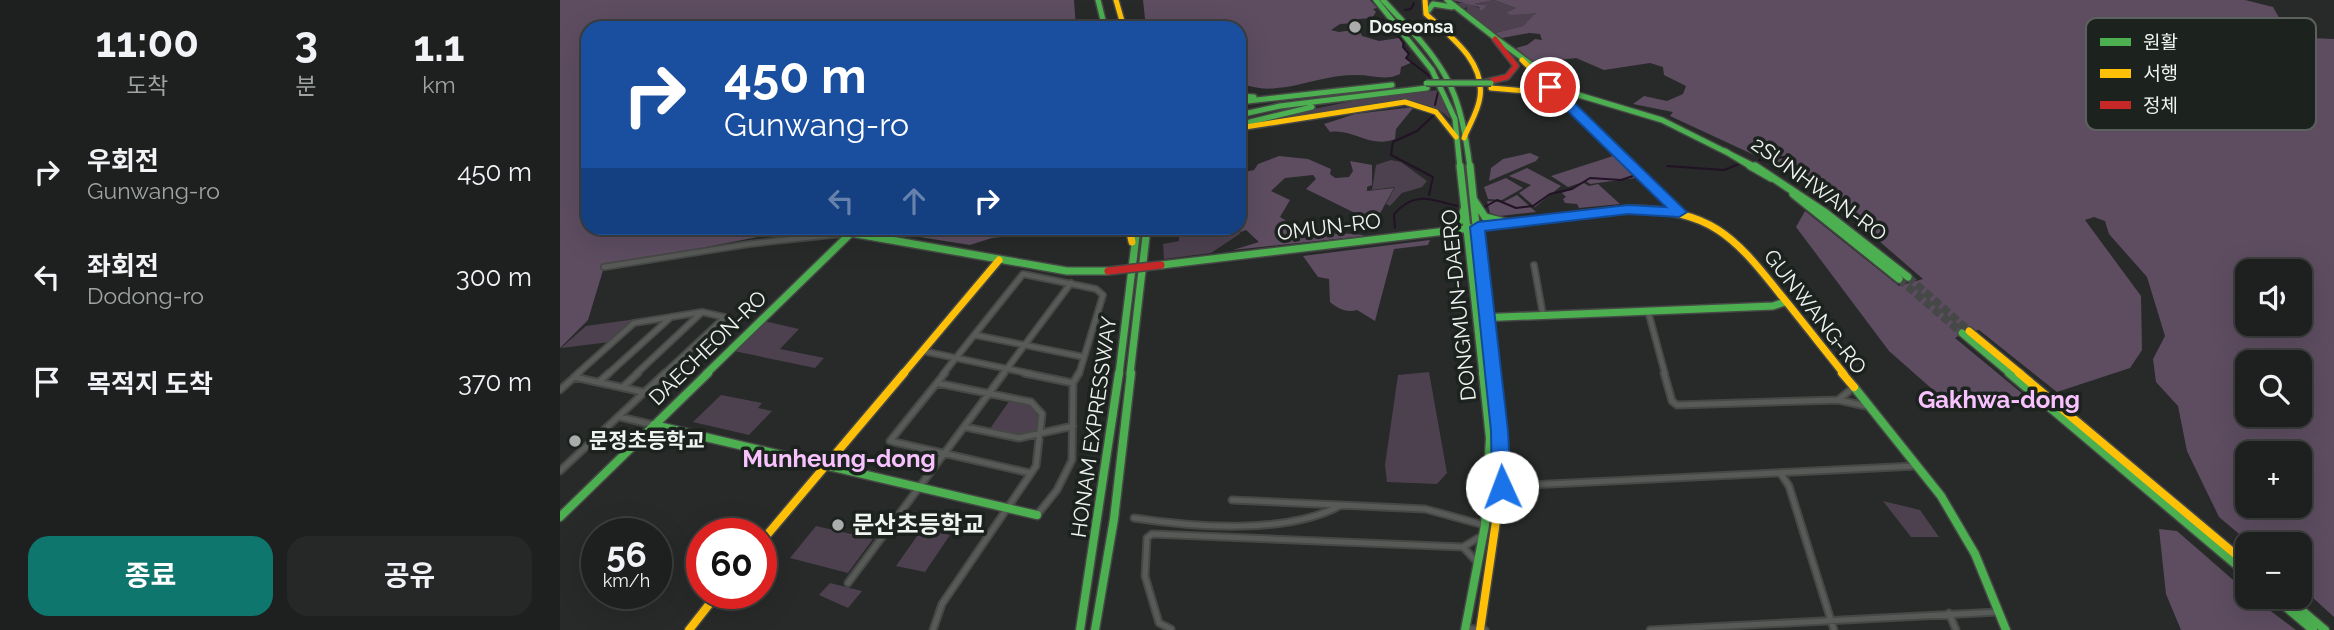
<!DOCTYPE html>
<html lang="ko">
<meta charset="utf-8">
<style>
body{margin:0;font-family:Raleway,"Noto Sans KR",sans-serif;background:#252827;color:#f1f3f6;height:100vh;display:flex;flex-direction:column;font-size:26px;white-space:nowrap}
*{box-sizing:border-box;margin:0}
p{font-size:23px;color:#a0a3a4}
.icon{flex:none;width:38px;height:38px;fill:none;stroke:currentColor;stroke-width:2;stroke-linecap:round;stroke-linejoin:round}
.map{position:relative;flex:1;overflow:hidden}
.details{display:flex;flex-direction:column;background:#1d201e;width:560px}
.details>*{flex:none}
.hud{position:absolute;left:21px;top:21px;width:665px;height:214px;border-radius:21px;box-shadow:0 7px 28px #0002,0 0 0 2px #3b3e3c;background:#1a4fa0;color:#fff;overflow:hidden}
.controls{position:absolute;left:1675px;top:259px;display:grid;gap:14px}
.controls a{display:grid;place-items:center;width:77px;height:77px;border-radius:14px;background:#1d201e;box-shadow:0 7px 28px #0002,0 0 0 2px #3b3e3c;font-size:35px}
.speed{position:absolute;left:21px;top:518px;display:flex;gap:14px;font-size:35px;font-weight:700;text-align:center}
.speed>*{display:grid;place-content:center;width:91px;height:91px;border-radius:50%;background:#1d201e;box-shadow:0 7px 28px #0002,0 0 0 2px #3b3e3c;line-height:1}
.speed small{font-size:18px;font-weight:400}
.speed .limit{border:10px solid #d22;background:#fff;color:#111}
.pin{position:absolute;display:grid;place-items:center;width:60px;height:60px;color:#fff;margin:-30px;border:4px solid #fff;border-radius:50%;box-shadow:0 2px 7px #0007}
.me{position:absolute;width:77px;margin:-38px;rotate:358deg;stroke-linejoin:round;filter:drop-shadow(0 0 5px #0008)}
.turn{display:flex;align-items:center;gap:24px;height:147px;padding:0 28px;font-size:32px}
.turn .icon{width:91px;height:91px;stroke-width:2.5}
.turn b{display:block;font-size:49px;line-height:60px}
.lanes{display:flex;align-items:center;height:66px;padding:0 28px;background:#0003;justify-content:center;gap:35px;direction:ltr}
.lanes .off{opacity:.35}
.eta{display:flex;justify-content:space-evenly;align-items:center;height:119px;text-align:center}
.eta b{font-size:42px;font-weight:700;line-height:49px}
.action{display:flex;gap:14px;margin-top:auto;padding:14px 28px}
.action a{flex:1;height:80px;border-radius:21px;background:#0f766e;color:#fff;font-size:28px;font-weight:700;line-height:80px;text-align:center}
.action a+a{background:#252827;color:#f1f3f6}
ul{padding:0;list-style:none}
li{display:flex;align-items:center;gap:21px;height:105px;padding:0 28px}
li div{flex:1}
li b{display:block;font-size:26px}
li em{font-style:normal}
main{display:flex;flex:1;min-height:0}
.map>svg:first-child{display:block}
.green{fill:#4d414f}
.forest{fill:#5e4d61;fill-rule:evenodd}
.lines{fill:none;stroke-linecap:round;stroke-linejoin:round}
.stream{stroke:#221225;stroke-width:2}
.highway-tunnel{stroke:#454846;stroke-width:8;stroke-dasharray:8 3.5;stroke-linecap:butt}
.street-far1-casing{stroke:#464846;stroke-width:8}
.street-casing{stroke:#464846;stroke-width:9}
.fast-far2-casing{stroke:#464846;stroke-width:8}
.fast-far1-casing{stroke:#464846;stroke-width:10}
.fast-casing{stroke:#464846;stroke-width:11}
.slow-far2-casing{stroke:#464846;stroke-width:8}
.slow-far1-casing{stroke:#464846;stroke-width:10}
.slow-casing{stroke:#464846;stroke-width:11}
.jam-casing{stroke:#464846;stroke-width:8}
.street-far1{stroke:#585a58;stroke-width:4.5}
.street{stroke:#585a58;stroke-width:5}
.fast-far2{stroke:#4caf50;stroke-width:5}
.fast-far1{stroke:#4caf50;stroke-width:7}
.fast{stroke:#4caf50;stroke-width:8}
.slow-far2{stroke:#ffc107;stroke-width:5}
.slow-far1{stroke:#ffc107;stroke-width:7}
.slow{stroke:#ffc107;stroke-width:8}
.jam{stroke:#c62828;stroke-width:5}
.fast-bridge-casing{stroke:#464846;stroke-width:8;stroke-linecap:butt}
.jam-bridge-casing{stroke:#464846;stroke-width:10;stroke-linecap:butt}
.fast-bridge{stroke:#4caf50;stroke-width:5}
.jam-bridge{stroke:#c62828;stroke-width:7}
.route{fill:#1a73e8;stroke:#114b97;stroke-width:2}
.poi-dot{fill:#aaadab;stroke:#1c221e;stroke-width:2.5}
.labels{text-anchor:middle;stroke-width:7;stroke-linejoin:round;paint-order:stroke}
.far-poi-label{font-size:18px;font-weight:bold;fill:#f0f4f1;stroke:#1c221e;text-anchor:start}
.street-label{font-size:21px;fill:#f0f4f1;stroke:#1c221e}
.poi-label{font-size:21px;font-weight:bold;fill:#f0f4f1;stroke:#1c221e;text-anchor:start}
.quarter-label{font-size:24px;font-weight:bold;fill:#f8c2ff;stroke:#1c221e}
.near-poi-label{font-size:24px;font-weight:bold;fill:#f0f4f1;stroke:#1c221e;text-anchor:start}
.key{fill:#1c221e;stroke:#5c615d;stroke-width:2}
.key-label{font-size:19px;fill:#f0f4f1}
</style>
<main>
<section class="details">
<div class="eta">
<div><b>11:00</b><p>도착</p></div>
<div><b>3</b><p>분</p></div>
<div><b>1.1</b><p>km</p></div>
</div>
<ul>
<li><svg class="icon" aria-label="right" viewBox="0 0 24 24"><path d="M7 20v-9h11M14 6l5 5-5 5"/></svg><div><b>우회전</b><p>Gunwang-ro</p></div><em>450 m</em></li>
<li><svg class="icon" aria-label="left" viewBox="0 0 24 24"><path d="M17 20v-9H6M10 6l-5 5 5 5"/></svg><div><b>좌회전</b><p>Dodong-ro</p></div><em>300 m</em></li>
<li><svg class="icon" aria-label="arrive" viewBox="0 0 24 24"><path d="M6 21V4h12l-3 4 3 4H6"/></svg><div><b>목적지 도착</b></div><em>370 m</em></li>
</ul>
<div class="action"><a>종료</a><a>공유</a></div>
</section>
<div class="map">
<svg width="1774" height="630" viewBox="0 0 1774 630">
<rect width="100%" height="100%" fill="#272a28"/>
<!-- green -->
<path class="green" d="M934 0 956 8 949 11 974 12 976 15 963 26 935 33 906 12 907 7 903 9 896 3H908L921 9 926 5 914 4Z
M880 90 890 119C878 106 864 104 846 102L704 123 697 121 816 96Z
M831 160 841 162 867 181 862 187 842 193 830 206 826 204 835 187 812 190 816 165Z
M619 228H673L681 233 651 253 604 259 603 244 619 241Z
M76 319 50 342 1 348 26 326Z
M204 321 239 329 220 349 264 358 255 368 174 351Z
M869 372 887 473 877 484 827 482 825 465 838 375Z
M161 395 202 403 198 408 212 411 189 435 133 422Z
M450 400 479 409V427C466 441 445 433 429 430Z
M1323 501 1360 510 1379 537H1351Z
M256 526 313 539 288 573 230 558Z
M362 529 390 535 365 572 336 566Z
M270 583 302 591 288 608 259 595Z"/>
<!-- forest -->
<path class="forest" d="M0 0H514L516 28H28V228H279L229 231 44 267 28 320 0 348Z
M583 0H810L817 8 813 9 816 12 812 18 799 19 796 23 780 24 771 30 779 32 799 29 802 36 819 41 839 38 848 54 846 58 853 62 841 67 840 74C826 81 812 75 797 75 769 74 743 86 717 88 704 90 691 87 679 83V28H586Z
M892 0H1685L1713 7 1725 28 1688 61 1664 67 1670 74 1690 68 1713 47 1732 37 1774 39V617L1740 586V544H1691L1659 517 1627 451 1618 406 1596 382 1593 359 1605 336 1587 277 1549 234 1545 221 1534 217 1525 220 1581 296 1582 350 1570 368 1497 392 1419 330 1405 332 1395 338 1475 404 1419 407 1380 396 1329 351 1236 227 1245 211 1339 286 1363 279 1304 228 1231 172 1110 116 1113 112 1073 104 1084 96 1107 101 1123 94 1126 86 1104 75 1103 67 1090 63 1044 70 1016 58 974 63 956 48 967 45 975 39 982 40 980 34 969 33 942 38 935 33 963 26 976 13 950 15 947 12 956 8 934 0 914 4 927 5 921 11 919 7ZM1687 271H1740V324H1687ZM1687 362H1740V415H1687ZM1687 453H1740V506H1687Z
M854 107 836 129 835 139C811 149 792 128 770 132L764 124 795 114Z
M970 153 979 157 976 161 929 181 931 168 943 159Z
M719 156 748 159 771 169 770 174 775 178 789 177 793 171 790 161 812 165V185L807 187V191L834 188 818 217 793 212 746 189 756 179 753 175 725 178 711 191 730 200 720 217 728 222 732 235C745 234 797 232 804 236L673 250 699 242 686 230 681 232 674 228H679V168L684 172 694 170 698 164Z
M1053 156 1075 178 1030 184 1026 181 1008 187 991 176Z
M967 168 1001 186 975 207 959 193 971 185 949 176Z
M946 178 963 188 942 200 928 199 924 187Z
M1024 183 1029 186 1038 184 1060 204 1019 208 1017 204 1005 203 1003 199 1006 197 1002 193Z
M957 195 976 212 940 216 930 213 927 201 943 202Z
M303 228H479L461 235 432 238 410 245Z
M870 240 868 245 834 249 815 321 797 310C786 313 779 309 770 302L769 279 758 277 743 256Z
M1599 529 1617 531 1687 592V597H1692L1736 630H1621L1606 594Z"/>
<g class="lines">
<!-- stream -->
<path class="stream" d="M845 10 851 9 854 3
M823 20 844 42 843 47 849 54 846 58 872 78
M875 105 878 92
M1199 160 1225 157
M1107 166 1164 170 1179 164
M869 195 873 177 831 155 833 142 857 131 875 114
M923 208 937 200 956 208 973 206 990 194 1012 189 1030 178 1061 180 1076 175
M835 228 834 214C854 191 870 199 897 206"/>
<!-- highway-tunnel -->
<path class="highway-tunnel" d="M1348 277 1409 331
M1339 279 1402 333"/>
<defs>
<path id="street-far1" d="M974 265 983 315
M44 267 189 244 290 233
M1088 311 1105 374
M415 335 524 357
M363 351 472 374
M17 374 74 323 142 312 164 317
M48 374 111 317
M76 374 141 313
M104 374 165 317
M383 374 463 274 536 289 543 295 519 374
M443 374 511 283"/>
<path id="street" d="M385 373 330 441 470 473
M464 373 513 383
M1104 373 1112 401 1117 405 1278 400
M14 377 83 392
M39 382 49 373
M63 387 78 373
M1293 388 1278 400 1306 406
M0 390 19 373
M60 417 94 425
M405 427 459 438 513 426
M0 471 105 373
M1221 474 1229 486 1274 630
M929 487 1356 466
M672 500 865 509 924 525
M477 515 497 490 512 460 513 383 519 373
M574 518C633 527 728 535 781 505
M916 561 903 547 923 535
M288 583 444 373
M1389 613 1396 630
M905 628 925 630
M611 629 599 623 585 576 587 538 592 534 903 547
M373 630 382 604 476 466 482 414 471 402 377 383
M1090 630 1438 612"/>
<path id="fast-far2" d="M538 0 545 28
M816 0 872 70 895 119 900 168
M823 0C845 24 870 48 886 77 901 104 906 138 910 168
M887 0 938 40
M867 12 873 4 892 7
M934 37 991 79 1009 88
M1002 90 1102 120 1198 168
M679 96 694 97
M679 102 832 85
M679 115 720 106 867 88
M690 122 752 107
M1165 151 1193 168"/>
<path id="fast-far1" d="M900 166 923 374
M910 166 931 374
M1190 166 1211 178
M1195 166 1266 213 1348 277
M1233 194 1339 279
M914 200 925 217 945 222
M888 229 901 220 904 209
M601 265 1070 209
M918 318 1213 306 1225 302
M1402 333 1451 374
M146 374 291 233 507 271H548
M559 374 577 228
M570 374 587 228"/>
<path id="fast" d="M931 373 940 463
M1449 373 1687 574
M1294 387 1381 496 1415 554 1446 630
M94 425 477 515
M0 517 148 373
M1714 597 1753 630
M1726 597 1765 630
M520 630 559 373
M535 630 554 519 571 373
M905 630 925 525 930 438 923 373"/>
<path id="slow-far2" d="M556 0 564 28
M865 0 866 14C890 36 925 61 920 97 918 112 909 125 904 138
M962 60 1073 168
M931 88 990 93
M679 128 845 102 876 112 896 137"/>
<path id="slow-far1" d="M1071 166 1118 211
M1070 209C1151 210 1173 235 1220 294 1242 321 1263 348 1284 374
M569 228 572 242
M1409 331 1461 374
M343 374 439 260"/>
<path id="slow" d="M1282 373 1294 387
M1459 373 1687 564
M201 542 344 373
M129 630 158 593
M920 630 941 487 940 463"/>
<path id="jam" d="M926 82 947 77 956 66 935 39"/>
</defs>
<!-- street-far1 casing -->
<use href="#street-far1" class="street-far1-casing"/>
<!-- street casing -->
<use href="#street" class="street-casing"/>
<!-- fast-far2 casing -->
<use href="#fast-far2" class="fast-far2-casing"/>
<!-- fast-far1 casing -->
<use href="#fast-far1" class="fast-far1-casing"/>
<!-- fast casing -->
<use href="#fast" class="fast-casing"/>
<!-- slow-far2 casing -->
<use href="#slow-far2" class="slow-far2-casing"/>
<!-- slow-far1 casing -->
<use href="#slow-far1" class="slow-far1-casing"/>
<!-- slow casing -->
<use href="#slow" class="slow-casing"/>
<!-- jam casing -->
<use href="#jam" class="jam-casing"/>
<!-- street-far1 -->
<use href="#street-far1" class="street-far1"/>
<!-- street -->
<use href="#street" class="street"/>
<!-- fast-far2 -->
<use href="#fast-far2" class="fast-far2"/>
<!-- fast-far1 -->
<use href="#fast-far1" class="fast-far1"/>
<!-- fast -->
<use href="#fast" class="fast"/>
<!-- slow-far2 -->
<use href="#slow-far2" class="slow-far2"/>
<!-- slow-far1 -->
<use href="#slow-far1" class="slow-far1"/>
<!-- slow -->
<use href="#slow" class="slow"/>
<!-- jam -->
<use href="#jam" class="jam"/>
<defs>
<path id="fast-bridge" d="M866 83H931
M990 93 1007 96"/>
<path id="jam-bridge" d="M548 271 601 265"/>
</defs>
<!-- fast-bridge casing -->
<use href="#fast-bridge" class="fast-bridge-casing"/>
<!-- jam-bridge casing -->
<use href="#jam-bridge" class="jam-bridge-casing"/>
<!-- fast-bridge -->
<use href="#fast-bridge" class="fast-bridge"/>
<!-- jam-bridge -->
<use href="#jam-bridge" class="jam-bridge"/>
</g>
<!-- route -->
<path class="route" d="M986 84H995L1127 212 1119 217 1068 214 925 231 948 431 951 487 948 493H935L932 487 931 431 910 227 918 222 1068 205 1106 207 986 90Z"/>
<!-- markers -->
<g class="poi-dot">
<circle cx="795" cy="27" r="7"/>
<circle cx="15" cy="441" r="7"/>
<circle cx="278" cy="525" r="7"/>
</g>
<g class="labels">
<!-- far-poi labels -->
<g class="far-poi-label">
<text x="809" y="33">Doseonsa</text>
</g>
<!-- street labels -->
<g class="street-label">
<text transform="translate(1259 189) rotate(36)" y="7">2SUNHWAN-RO</text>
<text transform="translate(769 227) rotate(-7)" y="7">OMUN-RO</text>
<text transform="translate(899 305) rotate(-96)" y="7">DONGMUN-DAERO</text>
<text transform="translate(1255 312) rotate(52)" y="7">GUNWANG-RO</text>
<text transform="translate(148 348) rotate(-44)" y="7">DAECHEON-RO</text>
<text transform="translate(534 427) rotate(-82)" y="7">HONAM EXPRESSWAY</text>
</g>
<!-- poi labels -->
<g class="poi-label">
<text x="29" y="448">문정초등학교</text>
</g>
<!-- quarter labels -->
<g class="quarter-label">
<text x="1439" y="408">Gakhwa-dong</text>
<text x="279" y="467">Munheung-dong</text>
</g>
<!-- near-poi labels -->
<g class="near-poi-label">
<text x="292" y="533">문산초등학교</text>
</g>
</g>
<!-- legend -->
<rect x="1526" y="18" width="230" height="112" rx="10" class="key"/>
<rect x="1540" y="38" width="31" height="8" fill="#4caf50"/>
<rect x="1540" y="69" width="31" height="9" fill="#ffc107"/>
<rect x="1540" y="101" width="31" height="8" fill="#c62828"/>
<g class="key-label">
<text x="1583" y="49">원활</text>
<text x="1583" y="80">서행</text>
<text x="1583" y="112">정체</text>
</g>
</svg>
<div class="controls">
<a><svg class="icon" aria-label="sound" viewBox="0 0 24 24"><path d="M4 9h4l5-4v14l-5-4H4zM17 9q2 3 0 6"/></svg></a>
<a><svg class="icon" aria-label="search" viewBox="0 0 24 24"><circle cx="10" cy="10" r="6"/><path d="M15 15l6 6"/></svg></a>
<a>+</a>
<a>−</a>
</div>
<div class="speed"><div>56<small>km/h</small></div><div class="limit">60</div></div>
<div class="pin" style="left:990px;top:87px;background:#d93025"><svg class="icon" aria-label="arrive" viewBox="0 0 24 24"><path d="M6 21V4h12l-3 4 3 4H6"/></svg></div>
<svg class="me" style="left:942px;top:487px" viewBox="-20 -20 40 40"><circle r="19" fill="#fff"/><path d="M0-13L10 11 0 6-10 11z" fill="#1a73e8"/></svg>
<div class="hud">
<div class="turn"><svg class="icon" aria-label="right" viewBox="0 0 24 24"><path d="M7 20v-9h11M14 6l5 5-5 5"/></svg><div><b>450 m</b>Gunwang-ro</div></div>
<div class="lanes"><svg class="icon off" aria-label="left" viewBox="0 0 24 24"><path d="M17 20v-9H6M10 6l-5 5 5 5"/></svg><svg class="icon off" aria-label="ahead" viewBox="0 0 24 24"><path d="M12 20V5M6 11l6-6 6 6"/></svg><svg class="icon" aria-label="right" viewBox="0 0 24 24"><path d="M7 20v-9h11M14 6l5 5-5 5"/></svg></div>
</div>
</div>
</main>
